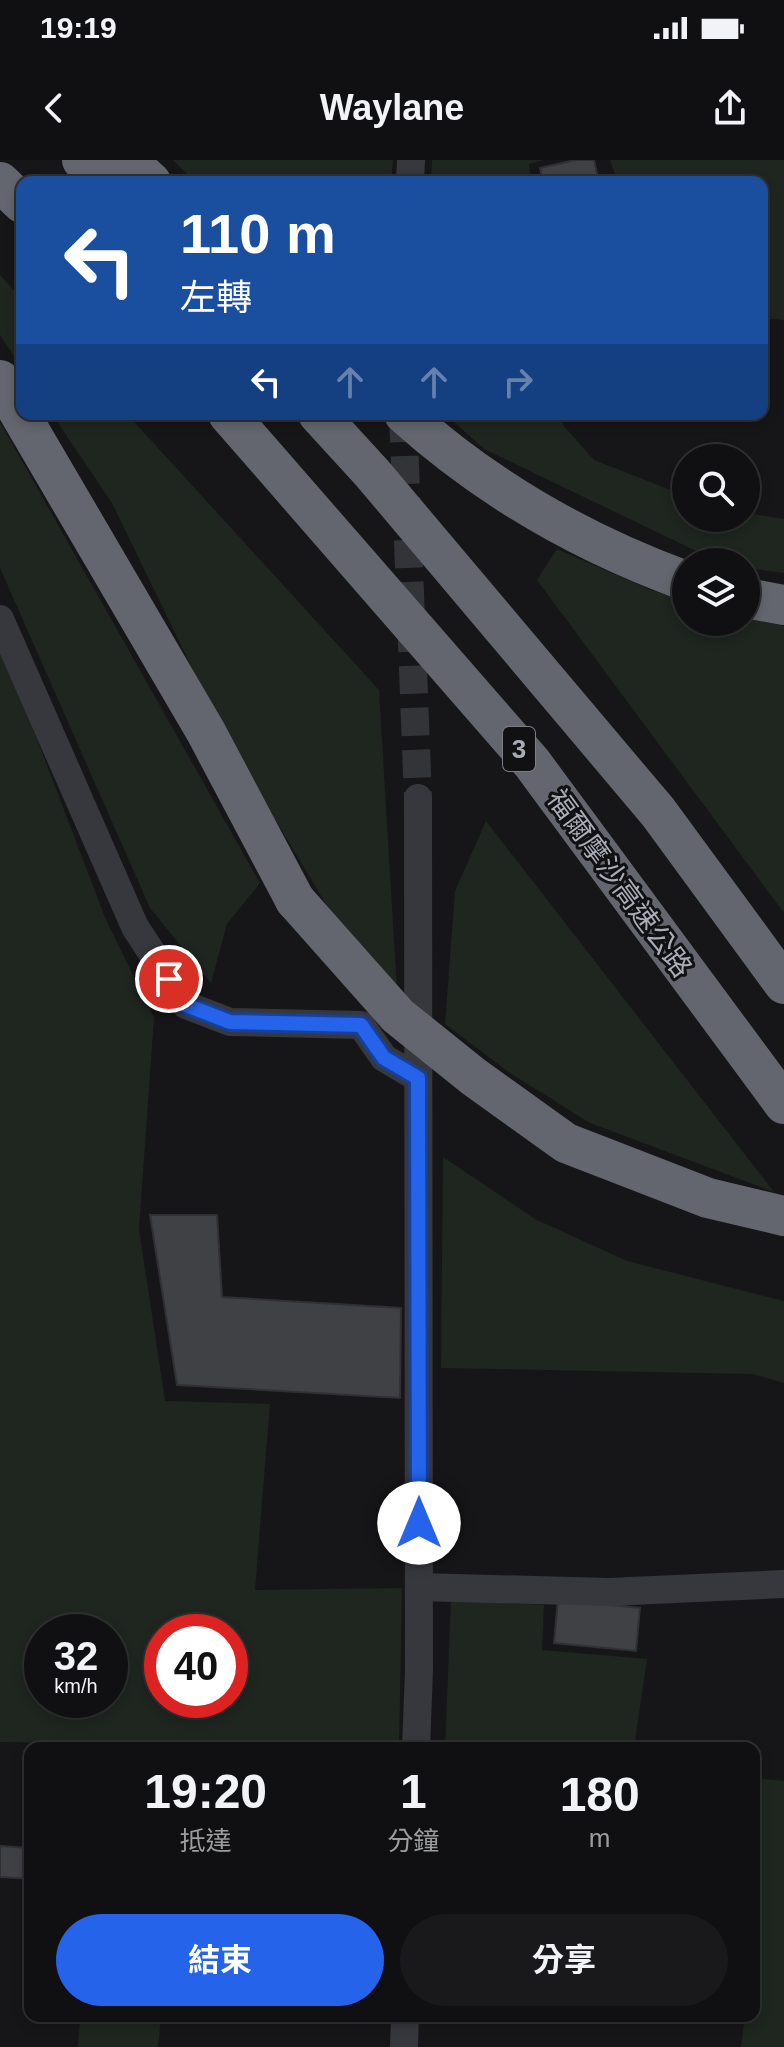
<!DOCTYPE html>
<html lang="zh-TW">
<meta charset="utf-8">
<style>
body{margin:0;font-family:Helvetica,"Noto Sans TC",sans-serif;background:#19191b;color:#f1f3f6;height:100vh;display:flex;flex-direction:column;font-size:30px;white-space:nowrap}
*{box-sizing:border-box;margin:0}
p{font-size:26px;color:#9c9d9f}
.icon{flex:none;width:44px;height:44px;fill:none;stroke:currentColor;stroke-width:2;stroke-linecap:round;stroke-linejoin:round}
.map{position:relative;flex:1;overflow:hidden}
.drawer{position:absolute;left:24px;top:1582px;width:736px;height:280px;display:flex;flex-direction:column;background:#101012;border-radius:16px;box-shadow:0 4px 12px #0003,0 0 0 2px #303032}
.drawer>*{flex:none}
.guide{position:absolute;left:16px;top:16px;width:752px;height:244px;border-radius:16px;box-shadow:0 4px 12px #0003,0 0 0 2px #303032;background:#1a4fa0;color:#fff;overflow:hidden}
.buttons{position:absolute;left:672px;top:284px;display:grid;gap:16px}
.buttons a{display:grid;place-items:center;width:88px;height:88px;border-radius:50%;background:#101012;box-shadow:0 4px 12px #0003,0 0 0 2px #303032;font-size:40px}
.speed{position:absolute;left:24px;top:1454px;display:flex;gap:16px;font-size:40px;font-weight:700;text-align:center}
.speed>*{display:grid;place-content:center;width:104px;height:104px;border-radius:50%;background:#101012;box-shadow:0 4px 12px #0003,0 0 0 2px #303032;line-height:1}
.speed small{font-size:20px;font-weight:400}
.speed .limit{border:12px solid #d22;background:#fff;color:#111}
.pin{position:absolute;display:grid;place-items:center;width:68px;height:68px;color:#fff;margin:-34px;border:4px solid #fff;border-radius:50%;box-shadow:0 2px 8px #0007}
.me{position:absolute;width:88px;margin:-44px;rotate:0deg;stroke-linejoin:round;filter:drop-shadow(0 0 6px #0008)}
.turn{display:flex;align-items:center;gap:28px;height:168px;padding:0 32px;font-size:36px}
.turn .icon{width:104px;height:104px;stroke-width:2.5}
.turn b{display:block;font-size:56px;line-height:68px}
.lanes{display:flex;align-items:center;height:76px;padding:0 32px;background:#0003;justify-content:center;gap:40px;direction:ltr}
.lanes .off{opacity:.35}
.eta{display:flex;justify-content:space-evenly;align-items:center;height:136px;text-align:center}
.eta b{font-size:48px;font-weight:700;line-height:56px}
.button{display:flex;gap:16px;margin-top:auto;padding:16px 32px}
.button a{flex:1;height:92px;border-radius:48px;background:#2563eb;color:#fff;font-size:32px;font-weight:700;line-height:92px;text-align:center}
.button a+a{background:#19191b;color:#f1f3f6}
.status{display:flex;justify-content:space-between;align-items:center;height:56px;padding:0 40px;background:#101012;direction:ltr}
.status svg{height:22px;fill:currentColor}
header{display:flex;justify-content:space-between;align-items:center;height:104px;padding:0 32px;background:#101012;font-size:36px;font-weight:700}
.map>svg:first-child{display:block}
.green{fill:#1e261f;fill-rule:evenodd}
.building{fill:#404145;stroke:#303034;stroke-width:2}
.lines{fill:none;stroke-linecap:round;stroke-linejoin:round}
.minor-tunnel{stroke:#333438;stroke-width:28;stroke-dasharray:28 14;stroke-linecap:butt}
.minor{stroke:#37383d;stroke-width:28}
.highway{stroke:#63666e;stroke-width:40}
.highway-bridge{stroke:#63666e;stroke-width:40}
.route-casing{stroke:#184099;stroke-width:20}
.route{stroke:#2563eb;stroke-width:14}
.labels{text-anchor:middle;stroke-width:6;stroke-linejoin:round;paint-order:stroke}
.shield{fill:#111113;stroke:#7b7e86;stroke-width:2}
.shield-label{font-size:26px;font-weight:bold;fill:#a8adb8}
.street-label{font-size:28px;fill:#a8adb8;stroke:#111113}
</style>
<div class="status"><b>19:19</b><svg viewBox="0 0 49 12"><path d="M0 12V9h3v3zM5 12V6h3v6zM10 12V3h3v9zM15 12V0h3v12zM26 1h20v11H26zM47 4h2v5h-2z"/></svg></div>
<header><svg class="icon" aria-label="back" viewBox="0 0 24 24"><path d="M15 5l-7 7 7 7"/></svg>Waylane<svg class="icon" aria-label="share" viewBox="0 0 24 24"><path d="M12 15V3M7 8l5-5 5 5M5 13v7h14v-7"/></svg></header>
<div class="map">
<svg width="784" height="1887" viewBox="0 0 784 1887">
<rect width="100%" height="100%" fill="#161618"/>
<!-- green -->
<path class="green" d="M173 0H393L391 22H195Z
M432 0H543L529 4 531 22H431Z
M610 0H784V160L762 158V22H618Z
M0 115 22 139V208L0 175Z
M52 254H127L379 530 397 830 341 769 226 578 112 343Z
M445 254H562L563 265 594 300 686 336V358H746V353L784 359V413L746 408V402H719L484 289Z
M0 262 260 723 227 764 211 823 150 748 0 408Z
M557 389 653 431 686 440V462H746V457L784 466V753L537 420Z
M0 482 106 760 154 857 139 1069 165 1241 270 1244 255 1430 402 1428 399 1588 0 1582ZM42 1472H110V1540H42ZM162 1472H230V1540H162Z
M486 661 774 1032 590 963 510 913 445 864 455 731Z
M443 997 535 1059 627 1101 784 1141V1223L753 1214 441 1208Z
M451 1440 544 1445 542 1490 647 1499 634 1588H445Z
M754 1618 784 1621V1887H741L745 1856H754Z
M80 1856H161L158 1887H78Z"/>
<!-- building -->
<path class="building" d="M575 0H594L599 22H543L540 8Z
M150 1055H217L222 1137 401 1148 400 1238 177 1225Z
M558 1439 640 1448 636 1491 554 1483Z
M0 1686 30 1688V1719L0 1717Z"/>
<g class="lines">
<!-- minor-tunnel -->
<path class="minor-tunnel" d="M403 254 418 638"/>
<!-- minor -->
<path class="minor" d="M410 22 411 0
M0 459 135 767 186 845 230 862 361 865 384 898 418 918
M419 1427 609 1432 784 1424
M416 1588 419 1510 418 638
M404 1887 405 1856"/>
<!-- highway -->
<path class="highway" d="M82 0 103 22
M127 0 151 22
M0 22 22 43
M0 220 206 572 295 740
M228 254 532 603 784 944
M318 254 372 313 658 652 784 824
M404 254C486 328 582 383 686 421
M746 438 784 445"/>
<!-- highway-bridge -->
<path class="highway-bridge" d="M295 740 398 856 474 917 566 983 708 1038 784 1056"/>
</g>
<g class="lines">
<defs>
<path id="route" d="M169 819 186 845 230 862 361 865 384 898 418 918 419 1363"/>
</defs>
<!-- route casing -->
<use href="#route" class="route-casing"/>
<!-- route -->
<use href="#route" class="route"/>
</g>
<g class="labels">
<!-- shield labels -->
<rect class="shield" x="503" y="567" width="32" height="44" rx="6"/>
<g class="shield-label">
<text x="519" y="598">3</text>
</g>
<!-- street labels -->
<g class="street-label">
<text transform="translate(620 723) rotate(54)" y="10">福爾摩沙高速公路</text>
</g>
</g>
</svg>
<div class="buttons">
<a><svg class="icon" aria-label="search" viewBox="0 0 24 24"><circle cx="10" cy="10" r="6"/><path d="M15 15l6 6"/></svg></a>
<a><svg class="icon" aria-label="layers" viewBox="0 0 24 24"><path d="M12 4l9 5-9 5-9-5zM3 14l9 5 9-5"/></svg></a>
</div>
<div class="speed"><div>32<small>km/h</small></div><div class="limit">40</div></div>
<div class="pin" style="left:169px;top:819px;background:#d93025"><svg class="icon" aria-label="arrive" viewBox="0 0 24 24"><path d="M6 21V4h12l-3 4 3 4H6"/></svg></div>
<svg class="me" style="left:419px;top:1363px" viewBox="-20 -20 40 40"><circle r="19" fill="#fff"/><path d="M0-13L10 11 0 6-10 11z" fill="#2563eb"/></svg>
<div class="guide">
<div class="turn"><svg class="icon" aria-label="left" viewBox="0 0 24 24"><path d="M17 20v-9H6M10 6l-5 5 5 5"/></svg><div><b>110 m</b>左轉</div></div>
<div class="lanes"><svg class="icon" aria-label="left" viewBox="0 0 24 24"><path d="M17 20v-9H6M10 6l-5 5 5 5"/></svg><svg class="icon off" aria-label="ahead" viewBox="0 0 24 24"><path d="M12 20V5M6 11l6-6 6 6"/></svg><svg class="icon off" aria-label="ahead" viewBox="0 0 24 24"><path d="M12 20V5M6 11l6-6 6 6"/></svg><svg class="icon off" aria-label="right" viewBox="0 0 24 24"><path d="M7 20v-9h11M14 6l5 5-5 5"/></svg></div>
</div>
<section class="drawer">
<div class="eta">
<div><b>19:20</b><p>抵達</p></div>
<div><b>1</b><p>分鐘</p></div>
<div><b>180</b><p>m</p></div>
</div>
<div class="button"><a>結束</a><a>分享</a></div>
</section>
</div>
